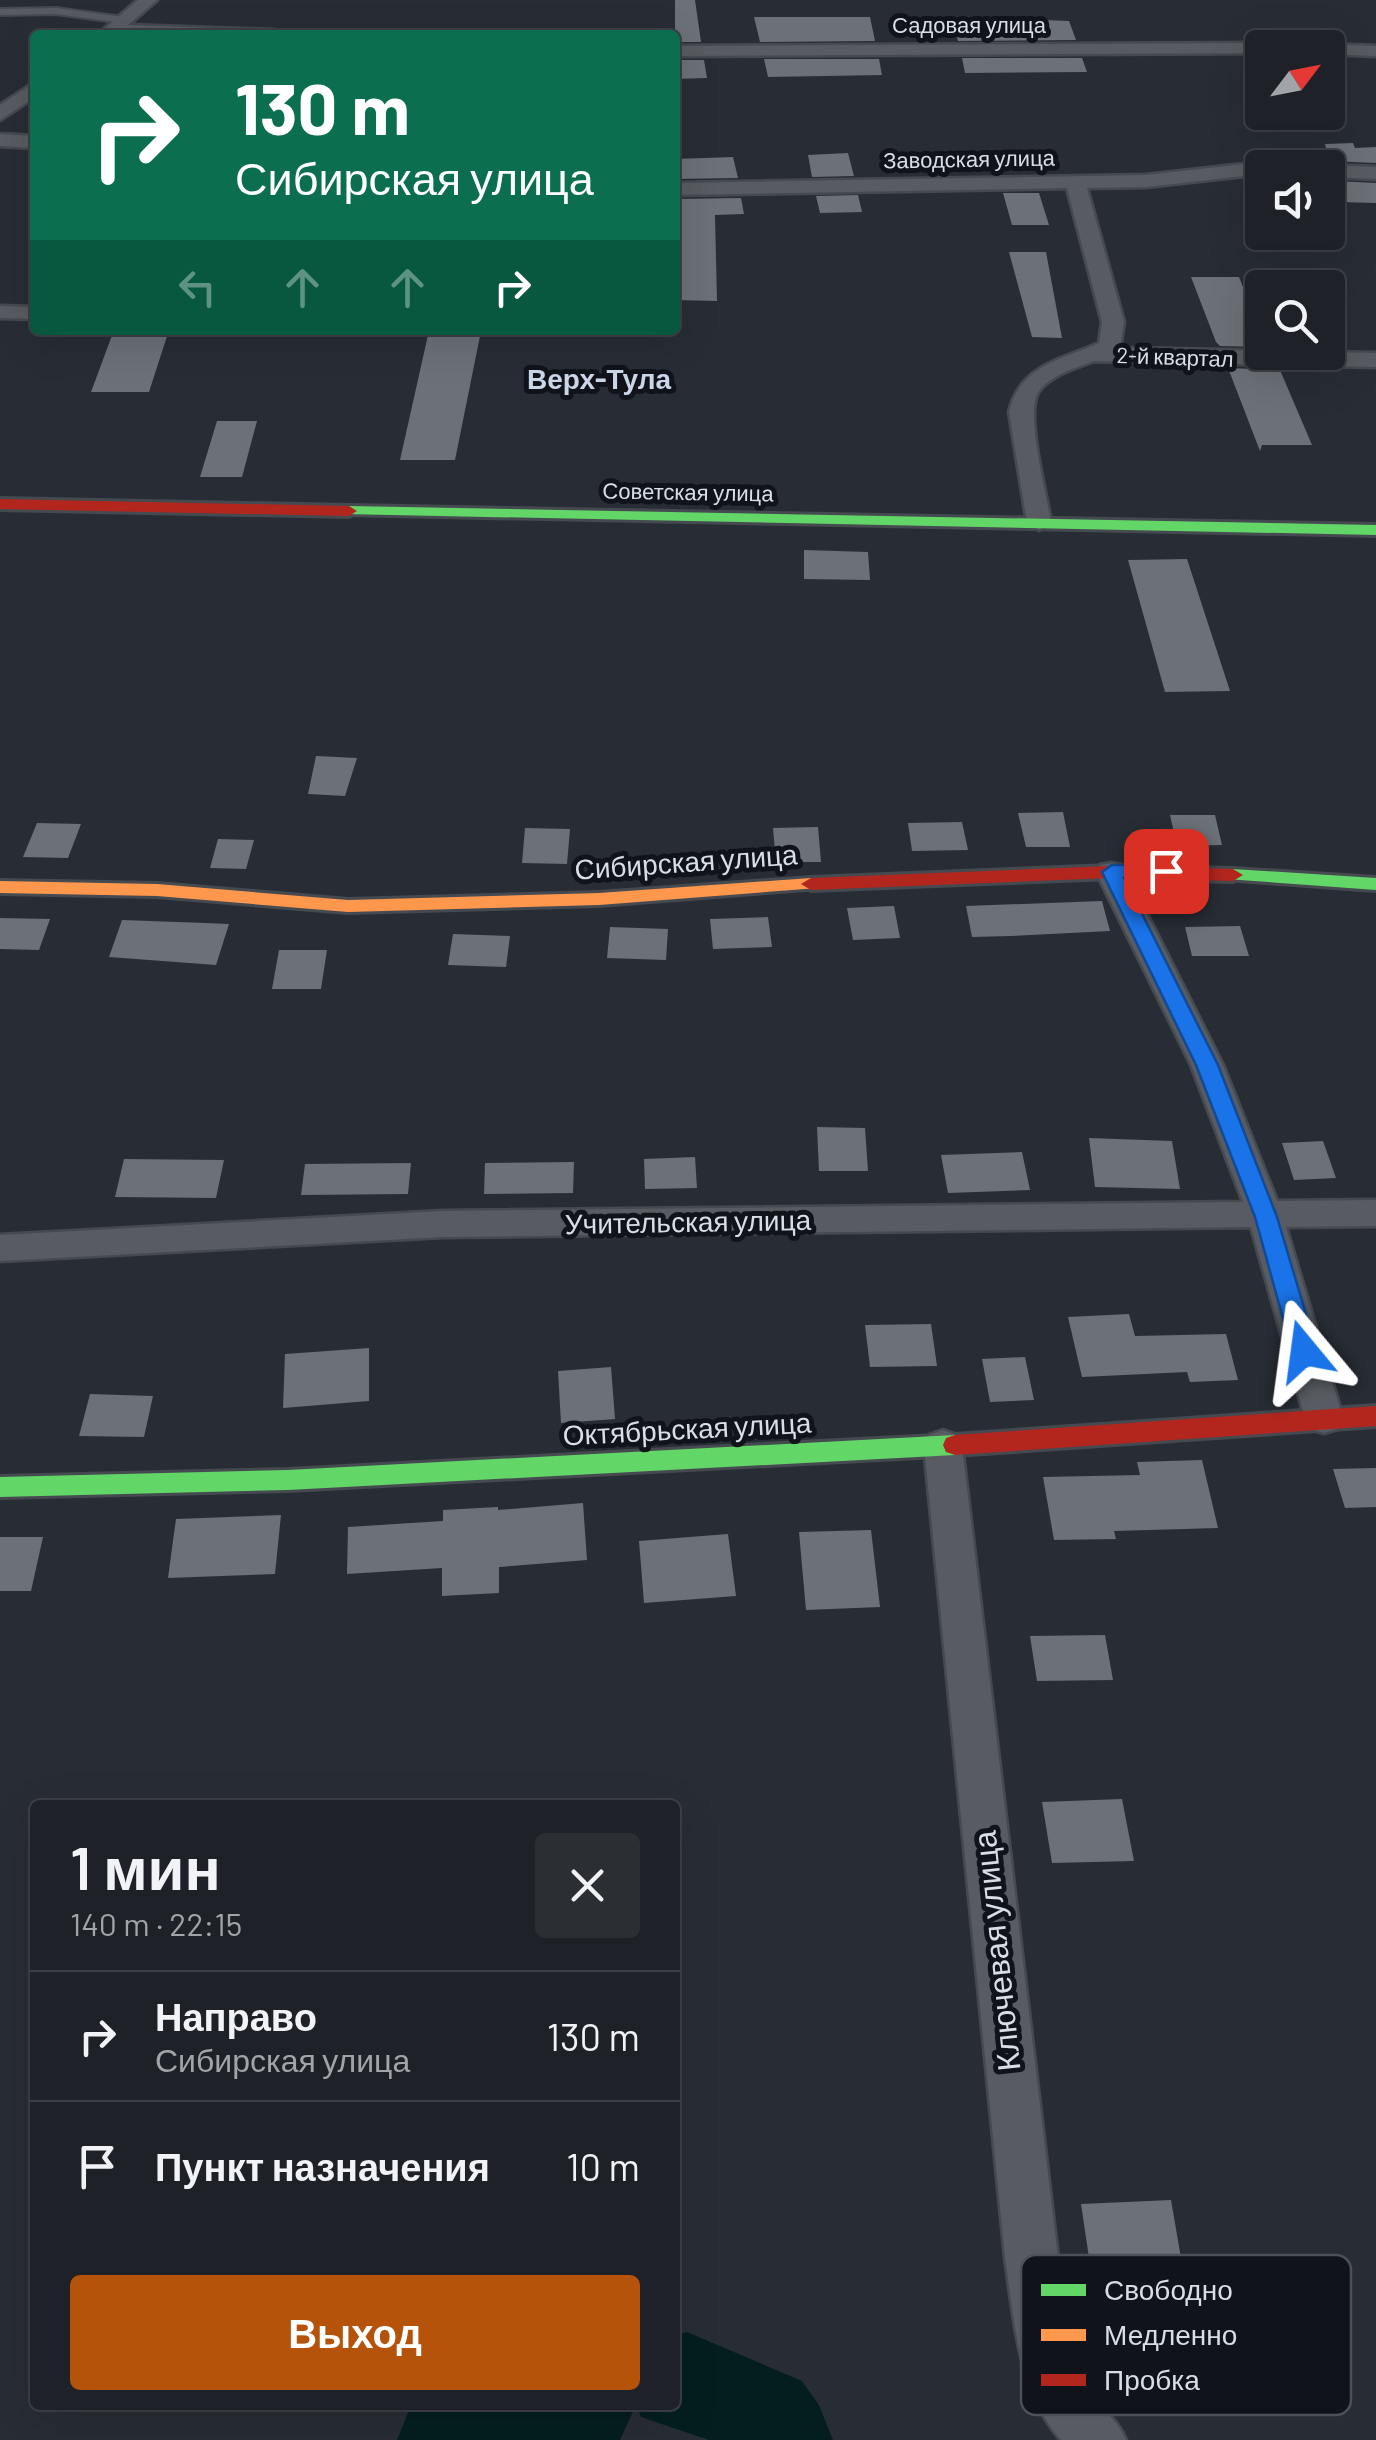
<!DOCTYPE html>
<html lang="ru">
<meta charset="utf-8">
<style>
body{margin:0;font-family:Barlow,sans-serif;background:#2b2f34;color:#f1f3f6;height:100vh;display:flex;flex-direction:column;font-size:38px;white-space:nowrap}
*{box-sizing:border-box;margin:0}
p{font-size:32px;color:#a1a4a8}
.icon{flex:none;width:55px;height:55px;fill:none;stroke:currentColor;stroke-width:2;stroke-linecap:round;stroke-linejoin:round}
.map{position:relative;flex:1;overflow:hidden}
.side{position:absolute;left:30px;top:1800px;width:650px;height:610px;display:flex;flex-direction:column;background:#1e2228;border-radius:10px;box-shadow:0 10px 40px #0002,0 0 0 2px #3c3f45}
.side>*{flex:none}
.banner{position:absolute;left:30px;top:30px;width:650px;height:305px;border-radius:10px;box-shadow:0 10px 40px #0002,0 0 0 2px #3c3f45;background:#0b6e4f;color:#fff;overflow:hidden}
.needle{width:65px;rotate:58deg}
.buttons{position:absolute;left:1245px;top:30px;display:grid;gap:20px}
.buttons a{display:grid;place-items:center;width:100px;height:100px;border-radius:10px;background:#1e2228;box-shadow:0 10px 40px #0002,0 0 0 2px #3c3f45;font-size:50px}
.pin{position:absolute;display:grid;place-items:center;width:85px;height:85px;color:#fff;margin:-42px;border-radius:20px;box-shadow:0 5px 15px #0006}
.me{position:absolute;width:110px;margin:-55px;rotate:344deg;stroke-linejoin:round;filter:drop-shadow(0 0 8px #0008)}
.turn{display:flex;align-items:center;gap:35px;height:210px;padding:0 40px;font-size:45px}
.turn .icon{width:130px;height:130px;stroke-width:2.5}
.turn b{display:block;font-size:70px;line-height:85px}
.lanes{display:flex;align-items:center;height:95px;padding:0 40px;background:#0003;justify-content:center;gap:50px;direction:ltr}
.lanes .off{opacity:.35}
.round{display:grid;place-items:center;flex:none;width:105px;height:105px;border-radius:10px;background:#2b2f34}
.overview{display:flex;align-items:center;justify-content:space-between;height:170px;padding:0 40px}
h1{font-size:60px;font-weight:600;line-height:75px}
.cta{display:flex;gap:20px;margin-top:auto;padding:20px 40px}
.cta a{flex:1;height:115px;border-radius:10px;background:#b45309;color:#fff;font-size:40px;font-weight:600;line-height:115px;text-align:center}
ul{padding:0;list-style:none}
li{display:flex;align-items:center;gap:30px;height:130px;padding:0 40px;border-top:2px solid #3c3f45}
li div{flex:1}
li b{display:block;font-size:38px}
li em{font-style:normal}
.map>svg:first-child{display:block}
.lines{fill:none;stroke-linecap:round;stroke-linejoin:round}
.river{fill:#041e20;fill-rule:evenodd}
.building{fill:#6b7177}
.lane-casing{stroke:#454a50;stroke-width:4}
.street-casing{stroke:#454a50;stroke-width:5}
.fast-casing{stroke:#454a50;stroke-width:6}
.slow-casing{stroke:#454a50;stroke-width:6}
.jam-casing{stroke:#454a50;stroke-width:6}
.lane{fill:#585c62;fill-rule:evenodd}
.street{fill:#585c62;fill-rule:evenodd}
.fast{fill:#63d668;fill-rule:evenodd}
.slow{fill:#ff974d;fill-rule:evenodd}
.jam{fill:#b3261e;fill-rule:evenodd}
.route{fill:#1a73e8;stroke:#114b97;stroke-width:2.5}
.labels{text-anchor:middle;stroke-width:10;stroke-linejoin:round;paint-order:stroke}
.far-street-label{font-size:22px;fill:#d8dee7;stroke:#10141a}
.far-quarter-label{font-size:28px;font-weight:bold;fill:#cbd7e9;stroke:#10141a}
.street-label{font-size:28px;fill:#d8dee7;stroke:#10141a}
.near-street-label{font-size:32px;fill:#d8dee7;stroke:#10141a}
.key{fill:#10141a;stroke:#4c5158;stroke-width:2.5}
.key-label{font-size:28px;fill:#d8dee7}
</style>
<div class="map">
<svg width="1376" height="2440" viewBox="0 0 1376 2440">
<rect width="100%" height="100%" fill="#282d35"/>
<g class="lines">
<!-- river -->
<path class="river" d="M687 2332 802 2381 819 2405 833 2440H709L641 2417 636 2405H675V2335Z
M411 2405H636L620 2440H397Z"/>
</g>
<!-- building -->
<path class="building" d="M675 0H695L701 42H675Z
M754 17H870L875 41 760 42Z
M990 18 1069 21 1076 40 958 41 954 24 990 25Z
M962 58H1082L1087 72 965 73Z
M764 59H879L882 75 768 77Z
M675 60H704L707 78 675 79Z
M1353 143 1355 148 1376 147V163L1329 161 1325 144Z
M848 153 854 176 812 177 808 155Z
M733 157 738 178 675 179V159Z
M1334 181 1376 183V203L1339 202Z
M1003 193H1039L1049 225H1012Z
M858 195 862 212 820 213 816 196Z
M741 198 744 214 715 215 717 301 675 300V199Z
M1009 252H1046L1062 338 1032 337Z
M1191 277H1239L1262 334V347L1220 346 1216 342Z
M114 330H169L149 392H91Z
M428 335 480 336 455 460H400Z
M1228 368 1280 370 1312 445H1262L1260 451Z
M217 421H257L242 477H200Z
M804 550 868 552 870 580 804 579Z
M1187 559 1230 691 1165 692 1128 560Z
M316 756 357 758 345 796 308 794Z
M1063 812 1070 847H1026L1018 813Z
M1170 815H1215L1222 845 1177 846Z
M962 822 968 850 912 851 908 823Z
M37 823 81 824 68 858 23 857Z
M818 827 821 862H776L773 828Z
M525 828 570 829 567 864 522 863Z
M218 839 254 840 246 869 210 868Z
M1102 901 1110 931 1011 936 972 937 966 906Z
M894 906 900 938 853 940 847 908Z
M768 917 772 947 713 949 710 919Z
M0 918 50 919 39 950 0 949Z
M122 920 205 923 229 924 216 965 109 957Z
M1240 926 1249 956H1192L1185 927Z
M610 927 668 929 666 960 607 958Z
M453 934 510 936 506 967 448 965Z
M279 950H327L321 989H272Z
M817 1127 865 1128 868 1171H819Z
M1089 1138 1172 1141 1180 1189 1095 1187Z
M1323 1141 1336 1178 1294 1180 1282 1143Z
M1022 1152 1030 1190 948 1193 941 1155Z
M695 1157 697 1188 645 1189 644 1159Z
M124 1159 224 1160 216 1198 115 1197Z
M574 1162 573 1193 484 1194 485 1163Z
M411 1163 408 1194 301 1195 305 1164Z
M1129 1314 1135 1336 1226 1334 1238 1380 1190 1382 1187 1372 1082 1377 1068 1317Z
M931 1324 937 1366 870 1367 865 1325Z
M369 1348V1401L283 1408 285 1354Z
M1025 1357 1034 1400 990 1402 982 1359Z
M611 1367 615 1419 561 1423 558 1371Z
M90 1394 153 1396 144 1437 79 1436Z
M1202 1460 1218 1528 1114 1531 1116 1539 1054 1540 1043 1477 1140 1475 1137 1462Z
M1376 1468V1507L1345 1508 1333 1469Z
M583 1503 587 1560 499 1567V1593L442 1596V1568L347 1574 348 1527 443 1521V1510L498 1507V1510Z
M281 1515 275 1574 168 1578 176 1519Z
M871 1530 880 1607 806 1610 799 1532Z
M728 1534 736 1596 644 1603 639 1541Z
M0 1537H43L31 1591H0Z
M1105 1635 1113 1680 1037 1681 1030 1636Z
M1122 1799 1134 1861 1052 1863 1042 1802Z
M1171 2200 1192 2322 1099 2325 1081 2204Z"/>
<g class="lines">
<defs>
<path id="lane" d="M56 8 123 17 127 20 123 23 56 14 0 15V9Z"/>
<path id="street" d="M138 0H157L128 25 274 30 283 35H97Z
M1262 43 1271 48H1262V53L675 56V46Z
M1328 44 1376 46V56L1328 54V48H1320Z
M35 82V97L0 120V105Z
M0 134 35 136V148L0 146Z
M1262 162 1271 168H1262V174L1146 187 1087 188 1124 322 1120 348 1376 353V367L1094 361C1076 368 1052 374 1039 391 1024 412 1047 495 1051 523L1039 530 1027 523 1009 412C1020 365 1061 360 1099 343L1102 322 1067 188 675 195V183L1146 175Z
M1328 165 1376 167V179L1328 177V168H1321Z
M0 306 35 307V319L0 318Z
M1111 863 1122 865 1126 872 1223 1065 1277 1201 1376 1200V1226L1286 1227 1343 1418 1337 1429 1324 1433 1311 1429 1305 1418 1251 1227 443 1237 0 1261V1235L443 1211 1243 1202 1191 1065 1096 872 1100 865Z
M943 1430 957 1435 962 1446 1065 2317C1070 2344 1074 2372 1091 2395 1104 2412 1118 2420 1126 2440H1061C1018 2392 1014 2318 1005 2257L924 1446 929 1435Z"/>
<path id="fast" d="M349 506 1376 525V535L343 514V508Z
M1233 869 1376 878V890L1226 879 1223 875Z
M955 1435 964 1438 967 1445 964 1452 955 1455 288 1490 0 1497V1477L288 1470Z"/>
<path id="slow" d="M811 878 818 880 821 884 818 888 599 905 348 912 157 896 0 893V881L157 884 348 900 599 893Z"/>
<path id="jam" d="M0 499 349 506 357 511 349 516 0 509Z
M1111 866 1233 869 1243 875 1233 881 1111 878 811 890 801 884 811 878Z
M1376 1406V1426L955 1455 946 1452 943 1445 946 1438 955 1435Z"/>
</defs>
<!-- lane casing -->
<use href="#lane" class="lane-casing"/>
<!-- street casing -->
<use href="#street" class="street-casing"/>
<!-- fast casing -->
<use href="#fast" class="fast-casing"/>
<!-- slow casing -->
<use href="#slow" class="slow-casing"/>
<!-- jam casing -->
<use href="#jam" class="jam-casing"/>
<!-- lane -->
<use href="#lane" class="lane"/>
<!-- street -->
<use href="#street" class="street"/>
<!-- fast -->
<use href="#fast" class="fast"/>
<!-- slow -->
<use href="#slow" class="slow"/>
<!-- jam -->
<use href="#jam" class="jam"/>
</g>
<!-- route -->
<path class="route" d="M1112 865H1166L1175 871 1166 877 1124 878 1218 1065 1277 1217 1317 1351 1313 1358H1296L1292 1351 1255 1217 1196 1065 1102 872Z"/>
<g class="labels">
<!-- far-street labels -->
<g class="far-street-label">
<text x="969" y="33">Садовая улица</text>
<text transform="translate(969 159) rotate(-1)" y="8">Заводская улица</text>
<text transform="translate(1175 357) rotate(2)" y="8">2-й квартал</text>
<text transform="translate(688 492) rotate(1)" y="8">Советская улица</text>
</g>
<!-- far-quarter labels -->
<g class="far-quarter-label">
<text x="599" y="389">Верх-Тула</text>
</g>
<!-- street labels -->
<g class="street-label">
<text transform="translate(686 862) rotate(-4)" y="10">Сибирская улица</text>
<text transform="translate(688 1222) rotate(-1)" y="10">Учительская улица</text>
<text transform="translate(687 1429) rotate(-3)" y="10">Октябрьская улица</text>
</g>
<!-- near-street labels -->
<g class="near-street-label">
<text transform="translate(997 1951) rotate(-96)" y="11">Ключевая улица</text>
</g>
</g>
<!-- legend -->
<rect x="1021" y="2255" width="330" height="160" rx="15" class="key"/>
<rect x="1041" y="2284" width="45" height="12" fill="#63d668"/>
<rect x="1041" y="2329" width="45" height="12" fill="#ff974d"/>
<rect x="1041" y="2374" width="45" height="12" fill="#b3261e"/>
<g class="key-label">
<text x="1104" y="2300">Свободно</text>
<text x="1104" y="2345">Медленно</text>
<text x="1104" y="2390">Пробка</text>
</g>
</svg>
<div class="buttons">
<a><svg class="needle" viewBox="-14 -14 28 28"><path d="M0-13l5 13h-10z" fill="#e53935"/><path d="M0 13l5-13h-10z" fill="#a1a4a8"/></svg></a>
<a><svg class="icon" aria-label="sound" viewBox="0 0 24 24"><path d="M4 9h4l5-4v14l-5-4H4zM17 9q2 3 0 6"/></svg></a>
<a><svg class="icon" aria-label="search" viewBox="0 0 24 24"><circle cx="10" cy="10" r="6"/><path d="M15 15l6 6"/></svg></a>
</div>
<div class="pin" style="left:1166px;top:871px;background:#d93025"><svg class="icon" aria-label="arrive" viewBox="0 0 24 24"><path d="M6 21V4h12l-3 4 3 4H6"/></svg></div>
<svg class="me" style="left:1304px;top:1351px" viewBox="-20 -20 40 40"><path d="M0-17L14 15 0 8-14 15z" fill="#1a73e8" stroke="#fff" stroke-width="4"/></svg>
<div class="banner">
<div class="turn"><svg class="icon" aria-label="right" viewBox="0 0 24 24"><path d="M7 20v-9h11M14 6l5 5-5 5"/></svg><div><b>130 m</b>Сибирская улица</div></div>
<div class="lanes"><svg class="icon off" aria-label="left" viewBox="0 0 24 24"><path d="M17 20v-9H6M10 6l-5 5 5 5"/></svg><svg class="icon off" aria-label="ahead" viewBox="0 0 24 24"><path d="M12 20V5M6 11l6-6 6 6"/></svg><svg class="icon off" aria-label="ahead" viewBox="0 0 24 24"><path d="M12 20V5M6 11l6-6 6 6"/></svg><svg class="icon" aria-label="right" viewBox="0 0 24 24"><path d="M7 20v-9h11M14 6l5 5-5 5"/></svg></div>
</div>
<section class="side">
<div class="overview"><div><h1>1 мин</h1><p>140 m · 22:15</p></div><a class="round"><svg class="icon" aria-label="close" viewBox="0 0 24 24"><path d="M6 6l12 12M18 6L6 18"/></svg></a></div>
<ul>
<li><svg class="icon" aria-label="right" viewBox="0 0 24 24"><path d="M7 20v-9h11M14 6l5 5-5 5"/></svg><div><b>Направо</b><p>Сибирская улица</p></div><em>130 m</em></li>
<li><svg class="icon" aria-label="arrive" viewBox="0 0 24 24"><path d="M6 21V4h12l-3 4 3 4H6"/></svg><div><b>Пункт назначения</b></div><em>10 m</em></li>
</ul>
<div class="cta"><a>Выход</a></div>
</section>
</div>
